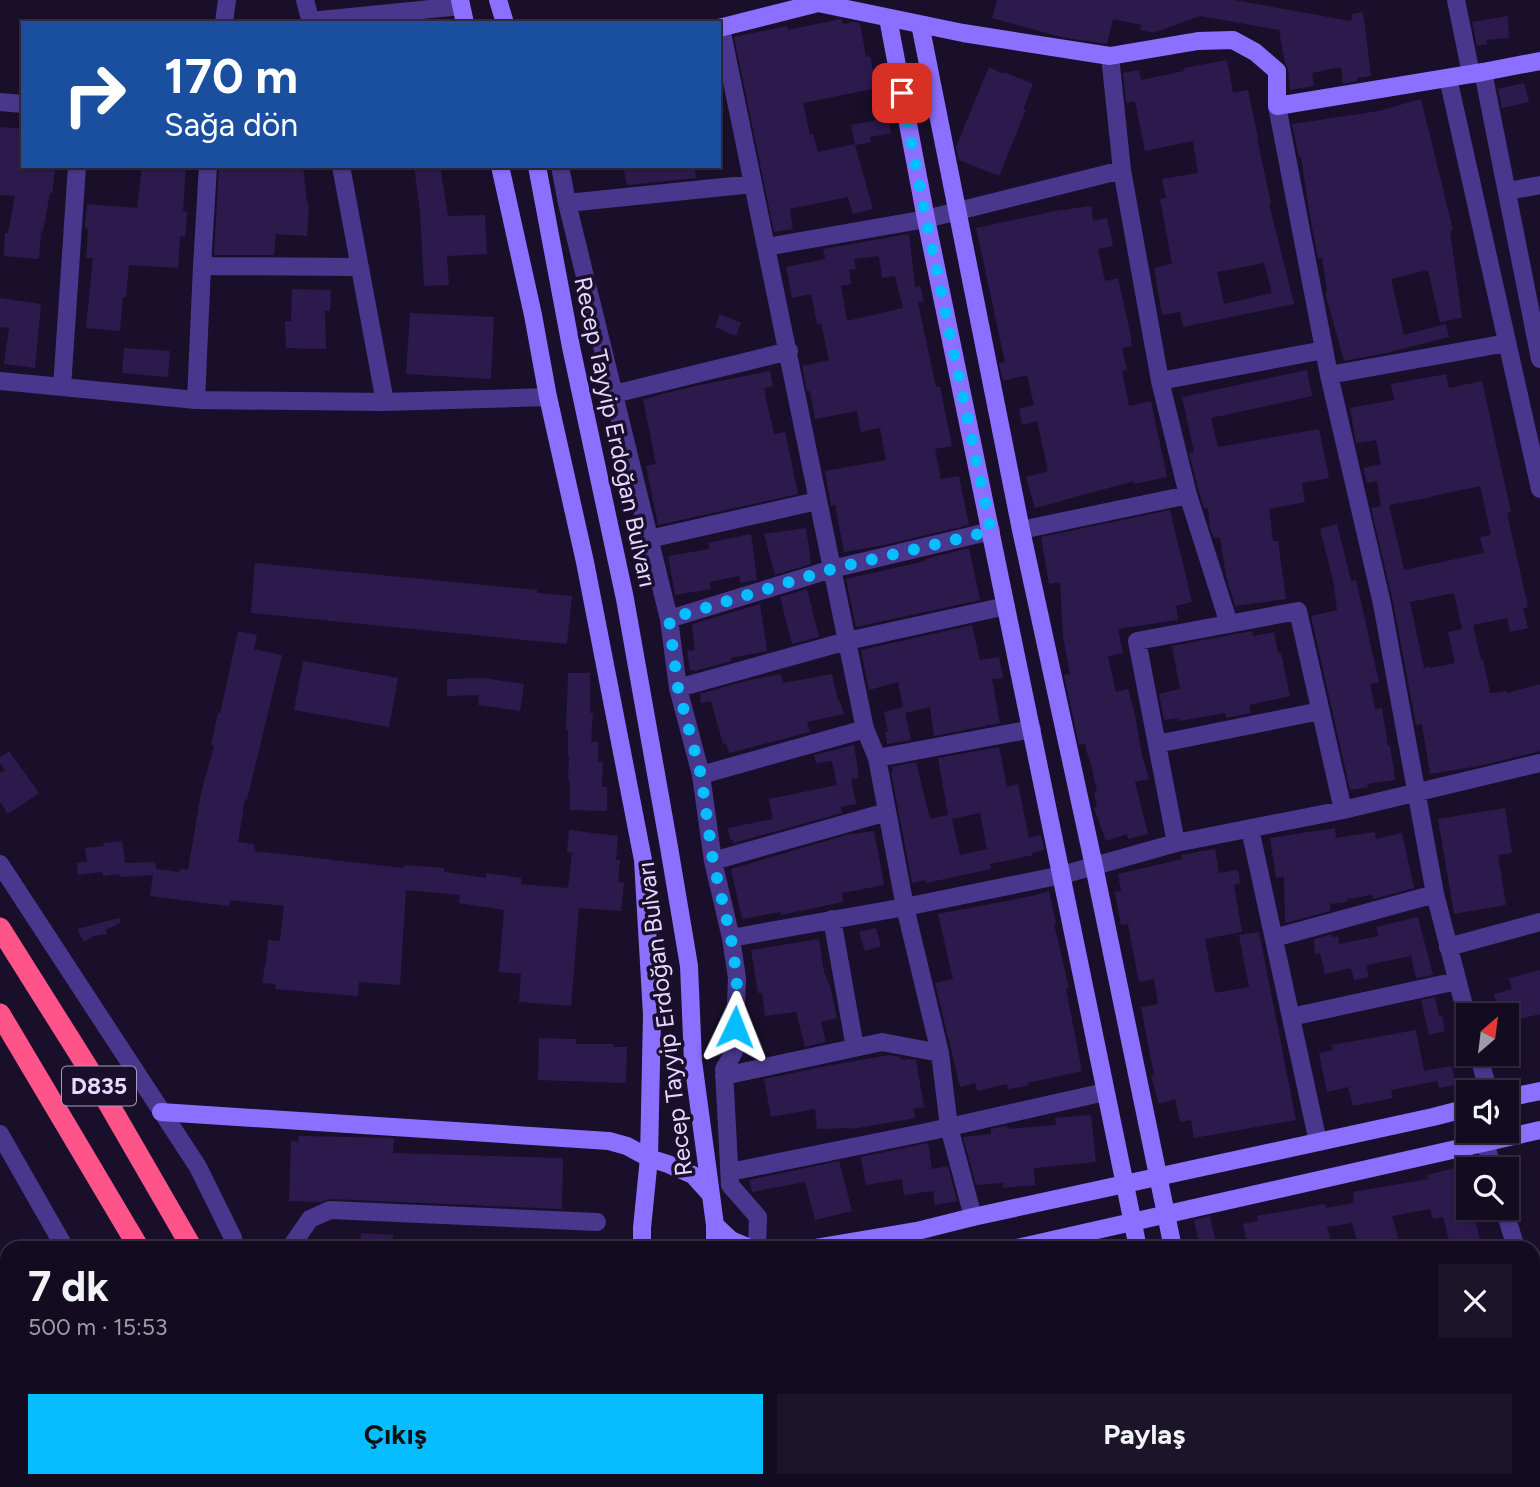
<!DOCTYPE html>
<html lang="tr">
<meta charset="utf-8">
<style>
body{margin:0;font-family:Figtree,sans-serif;background:#1c1429;color:#f1f3f6;height:100vh;display:flex;flex-direction:column;font-size:26px;white-space:nowrap}
*{box-sizing:border-box;margin:0}
p{font-size:23px;color:#9d9ba5}
.icon{flex:none;width:38px;height:38px;fill:none;stroke:currentColor;stroke-width:2;stroke-linecap:round;stroke-linejoin:round}
.map{position:relative;flex:1;overflow:hidden}
.side{position:absolute;left:0px;top:1241px;width:1540px;height:247px;display:flex;flex-direction:column;background:#130b20;border-radius:21px 21px 0 0;box-shadow:0 2px 5px #0004,0 0 0 2px #322b3e}
.side>*{flex:none}
.hud{position:absolute;left:21px;top:21px;width:700px;height:147px;border-radius:0px;box-shadow:0 2px 5px #0004,0 0 0 2px #322b3e;background:#1a4fa0;color:#fff;overflow:hidden}
.needle{width:46px;rotate:28deg}
.buttons{position:absolute;left:1456px;top:1003px;display:grid;gap:14px}
.buttons a{display:grid;place-items:center;width:63px;height:63px;border-radius:0px;background:#130b20;box-shadow:0 2px 5px #0004,0 0 0 2px #322b3e;font-size:35px}
.pin{position:absolute;display:grid;place-items:center;width:60px;height:60px;color:#fff;margin:-30px;border-radius:14px;box-shadow:0 4px 10px #0006}
.me{position:absolute;width:77px;margin:-38px;rotate:2deg;stroke-linejoin:round;filter:drop-shadow(0 0 5px #0008)}
.turn{display:flex;align-items:center;gap:24px;height:147px;padding:0 28px;font-size:32px}
.turn .icon{width:91px;height:91px;stroke-width:2.5}
.turn b{display:block;font-size:49px;line-height:60px}
.round{display:grid;place-items:center;flex:none;width:74px;height:74px;border-radius:0px;background:#1c1429}
.headline{display:flex;align-items:center;justify-content:space-between;height:119px;padding:0 28px}
h1{font-size:42px;font-weight:700;line-height:52px}
.cta{display:flex;gap:14px;margin-top:auto;padding:14px 28px}
.cta a{flex:1;height:80px;border-radius:0px;background:#05bdff;color:#111;font-size:28px;font-weight:700;line-height:80px;text-align:center}
.cta a+a{background:#1c1429;color:#f1f3f6}
.map>svg:first-child{display:block}
.building{fill:#2d1a4d;fill-rule:evenodd}
.lines{fill:none;stroke-linecap:round;stroke-linejoin:round}
.street{stroke:#49378d;stroke-width:18}
.secondary{stroke:#8b70ff;stroke-width:18}
.highway{stroke:#ff548a;stroke-width:21}
.route{stroke:#05bdff;stroke-width:12;stroke-dasharray:0 21.6}
.labels{text-anchor:middle;stroke-width:7;stroke-linejoin:round;paint-order:stroke}
.shield{fill:#190f2b;stroke:#a79cbf;stroke-width:2}
.shield-label{font-size:23px;font-weight:bold;fill:#e4d9ff}
.street-label{font-size:24px;fill:#e4d9ff;stroke:#190f2b}
</style>
<div class="map">
<svg width="1540" height="1487" viewBox="0 0 1540 1487">
<rect width="100%" height="100%" fill="#190f2b"/>
<!-- building -->
<path class="building" d="M997 0H1234L1351 21 1352 14 1363 12 1371 76 1357 78V81L1343 84 1341 67 1312 73 1314 86 1290 90 1288 70 1285 63 1279 30 1200 16 1153 33 1140 30 1142 25 1113 19 1107 44 1061 37 992 18Z
M1508 16 1509 38 1486 40 1487 44 1477 46 1472 22Z
M841 19 843 24 853 22 860 23 866 57 870 56 877 88 803 103 810 135 813 134 818 152 855 144 851 125 888 118 891 133 870 137 871 142 855 145 873 209 853 214 848 197 790 209 793 229 774 232 734 37 787 26 788 30Z
M1227 60 1233 93 1248 90 1258 138H1257L1271 203 1269 204 1294 304 1183 327 1180 312 1162 315 1154 268 1172 264 1160 199 1166 198 1162 179 1198 173 1193 141 1145 151 1135 101 1126 103 1123 73 1139 70 1141 80 1184 71V68ZM1264 263 1272 293 1224 304 1217 272Z
M989 67 1003 74 1004 72 1033 84 1023 109 1026 110 999 176 959 160 956 147Z
M1524 83 1529 102 1502 108 1498 89Z
M1421 99 1453 230 1450 231 1462 318 1440 322 1428 270 1391 279 1404 335 1446 324 1449 337 1386 353 1344 361 1325 293 1327 292 1322 258H1318L1309 211 1301 156 1299 157 1292 124 1379 111Z
M0 127 23 129V167L55 171 52 194 50 193 43 231H41L39 259 4 256 5 233H8L15 196 0 195Z
M142 166H186L183 211 187 212 185 237 180 236 178 268 129 265 126 298 123 297 120 331 86 328 93 258H86L88 229 85 228 87 204 137 208Z
M219 166H303L307 203 309 205 307 236 276 234 274 255H214Z
M414 166H440L448 216 485 215 487 254 447 256 449 285 424 286 420 211Z
M623 166H694L696 178 627 185Z
M1091 206 1093 221 1107 218 1113 246 1098 249 1099 254 1105 281 1118 278 1130 332 1132 346 1122 348 1127 370 1122 371 1129 406 1151 401 1167 477 1134 484V481L1035 508 1026 477 1048 471 1037 421 1022 425 1019 409 1034 405 1027 375 1003 381 999 363 1005 362 976 228 1055 211Z
M909 234 915 287 920 286 924 301 918 303 936 387H940L952 446 935 449 941 479 959 476 969 525 884 545 844 552 835 505 831 506 825 471 886 460 880 428 861 432 857 411 815 419 810 391H807L802 366 829 360 821 323 817 324 811 294 792 298 786 267 825 259 823 249ZM879 256 882 278 895 276 903 308 847 321 841 286 851 284 849 270 856 269 854 259Z
M292 289 331 290 330 311H325L326 349 286 348 285 321H291Z
M0 298 41 304 35 368 4 364 9 328 0 327Z
M410 313 494 317 491 379 406 374Z
M720 314 741 323 736 336 715 327Z
M124 348 170 351 168 377 122 373Z
M1307 370 1312 396 1211 418 1218 447 1319 429 1329 478 1302 483 1305 502 1269 509 1273 541H1278L1286 599 1235 606 1226 576 1220 538H1214L1210 528 1208 508H1204L1199 492 1189 453 1194 452 1182 397Z
M770 371 773 386 764 388 770 418H771L774 434 785 432 798 494 658 525 646 466 656 464 643 399 695 386Z
M1446 374 1449 388 1482 381 1511 512 1507 513 1528 607 1523 609 1528 628 1510 632 1507 618 1473 625 1481 660 1483 659 1490 693 1507 691V693L1540 684V751L1479 766 1430 774 1422 724 1416 725 1393 602 1371 508 1381 506 1377 481 1367 483 1363 468 1381 464 1376 440 1356 443 1350 408 1394 400 1391 384ZM1480 486 1491 535 1480 537 1484 553 1404 570 1389 505 1433 497V496ZM1454 593 1462 629 1448 632 1455 663 1430 668 1429 666 1424 668 1410 602Z
M1170 510 1192 602 1176 606 1178 620 1118 629 1123 653 1108 656 1116 692 1128 689 1135 715 1143 761H1144L1149 779 1135 782 1148 834 1128 839 1127 834 1106 841 1094 808 1097 807 1094 792 1097 791 1089 756 1088 757 1085 744 1079 745 1064 675 1070 674 1063 637 1060 582 1049 584 1041 537Z
M1337 524 1351 581 1356 580 1379 682 1370 684 1375 709 1382 708 1388 746 1390 745 1395 780 1367 784 1368 787 1350 790 1311 616 1337 610 1334 585 1320 529Z
M806 528 811 564 775 575 764 534Z
M751 534 757 580 741 583 739 576 709 582 711 589 675 595 668 556 710 549 708 543Z
M969 548 980 600 856 627 846 579 925 561V559Z
M255 563 537 590V593L572 596 567 644 251 613Z
M807 589 819 637 792 644 780 597Z
M760 604 767 651 731 658V661L695 671V670H690L687 651 695 650 692 624Z
M972 625 980 660 999 657 1003 678 992 679 1000 723 934 736 930 707 905 713 911 740 887 744 885 732H888L884 712 903 707 898 682 869 690 861 650Z
M238 631 257 635 254 649 282 655 247 800 245 799 238 842 254 844V851L404 868 405 865 444 868V872L486 878V873L521 878V884L568 888 572 853 567 852 569 830 618 836 616 860H620L618 882 624 883 621 911 579 908 571 1006 519 1002 521 974 499 972 504 910 459 903 460 895 406 890 400 985 359 982 358 996 275 989 276 984 262 983 267 954 268 940 280 941 284 906 230 900 229 906 150 896 153 875 120 877V874L103 876 102 872 78 875 77 863 87 861 85 848 104 846 103 843 122 841 125 863 155 862 156 869 179 872 180 869 188 870 201 793 214 746 211 745 218 713 220 714Z
M1252 631 1253 636 1274 632 1278 653H1281L1290 696 1249 705 1251 713 1226 718 1225 713 1179 721V718L1164 720 1159 694 1180 689 1172 646Z
M303 661 398 678 389 727 294 710Z
M568 673H590V713H593L591 742H598V762H603L602 787H607V811L570 810V780H568L569 756H568V730H566Z
M781 674 783 683 832 674 838 701H840L844 714 807 722 810 732 729 753 726 743 723 744 711 701 701 703 700 694 749 680Z
M484 678 524 684 520 711 478 705 479 695 447 696V679Z
M854 745 859 778 851 779 856 804 840 807 842 813 733 843V840H730L728 828 773 819 769 799 837 785 832 761 816 763 814 755Z
M999 747 1007 787 1018 784 1029 838 1041 835 1044 850 1032 853 1033 855 990 864 991 869 926 883V880L912 883 891 771H893L892 767 916 762 930 819 948 815 938 758ZM980 813 987 849 960 855 952 819Z
M9 751 39 793 8 814 0 802V773L5 770 0 763V757Z
M1505 808 1512 853 1498 855 1506 905 1454 914 1438 819Z
M1335 828 1336 838 1375 832 1376 839 1402 833 1414 888 1373 899 1372 895 1347 899V902L1330 904V911L1285 923 1284 877 1276 878 1270 838Z
M874 831 884 885 842 893 843 902 781 915 780 912 742 919 731 869 846 835Z
M1215 849 1219 873 1238 870 1240 883 1234 885 1242 932 1205 939 1215 993 1249 987 1239 935 1259 932 1296 1120 1194 1138 1191 1120 1180 1122 1175 1099 1159 1104 1151 1076 1154 1075 1141 1007 1158 1004 1154 979 1139 982 1128 924 1121 925 1115 892 1121 891 1118 874 1182 859 1181 855Z
M1049 891 1056 923 1054 924 1069 988 1066 989 1082 1071 1027 1083 1028 1086 1008 1089 1007 1084 977 1091 975 1083 960 1087 935 983 953 979 938 914 1032 896Z
M1418 917 1433 975 1416 978 1411 956 1366 965 1369 977 1354 980 1351 968 1325 974 1320 953 1315 954 1314 939 1332 934V937L1338 936 1339 944 1379 936 1376 927Z
M119 918 121 922 106 930 107 934 94 936 84 942 77 929Z
M876 928 881 946 865 951 859 932Z
M819 939 824 972 830 986 837 1018 821 1022 826 1042 805 1047 796 1012 765 1016 762 993H758L751 950Z
M1540 970V1014L1507 1022V1015H1500L1494 994 1512 989 1509 978Z
M1435 997 1439 1016H1442L1445 1031 1429 1035 1421 1000Z
M1416 1030 1424 1071 1452 1066 1455 1085 1439 1088 1437 1081 1391 1090 1393 1098 1353 1106 1348 1087 1327 1092 1319 1053 1333 1050 1332 1045Z
M539 1038 576 1039V1044H614V1047H627L626 1083 538 1080Z
M889 1055 900 1057 901 1060 910 1059 916 1060 924 1107 913 1109 915 1118 852 1129 851 1128 817 1129 815 1109 771 1117 764 1079 832 1065Z
M1091 1115 1096 1162 1034 1168 1035 1185 1003 1188V1183L976 1185 963 1137 991 1134V1129L1007 1126V1129L1056 1125 1055 1118Z
M299 1136 394 1138 393 1153 563 1158 562 1209 331 1199 321 1202 289 1201 291 1141 298 1142Z
M928 1143 932 1169 948 1166 957 1201 935 1205 933 1191 904 1195 902 1179 866 1185 861 1157Z
M839 1161 852 1211 815 1220 805 1182 752 1192 749 1180Z
M1455 1168 1461 1191 1456 1192 1462 1219 1474 1216 1482 1248H1451L1443 1217 1433 1219 1430 1209 1392 1216 1401 1248H1359L1352 1223 1327 1227 1333 1248H1248L1243 1224 1258 1221 1257 1216 1325 1204 1326 1208 1354 1203 1353 1192 1428 1179 1427 1175Z
M1210 1216 1217 1248H1200L1194 1220Z
M361 1233 393 1235 392 1248H360Z"/>
<g class="lines">
<!-- street -->
<path class="street" d="M305 0 311 23
M1456 0 1471 74
M310 21 461 6
M224 23 227 0
M721 28 865 729 877 758 905 907 940 1053 949 1127 973 1217
M1110 56 1122 170 1160 381 1188 495 1229 624
M1483 72 1540 359
M1448 78 1540 489
M0 102 23 104
M1277 106 1329 375 1382 604 1435 894 1468 1021
M341 166 385 402
M560 166 567 203 669 619 678 688 701 775 713 861 731 938 737 978 734 1052 724 1069 730 1185 758 1217 757 1248
M1508 191 1540 185
M567 203 753 184
M766 247 926 219 1122 170
M202 266 359 267
M1329 375 1507 343
M0 381 196 400 385 402 548 397
M1160 381 1324 350
M62 387 77 166
M614 394 789 351
M196 400 202 266 208 166
M1021 530 1188 495
M649 539 817 501
M669 619 832 569 991 531
M678 688 847 641 1006 606
M1157 744 1320 711
M877 758 1032 729
M701 775 865 729
M1250 829 1318 1142
M1176 843 1137 641 1298 611 1343 810
M713 861 887 812
M0 864 198 1167 233 1238 235 1248
M832 919 855 1048
M731 938 905 907 1062 875 1176 843 1343 810 1540 763
M1274 938 1435 894
M1448 947 1540 922
M1291 1017 1457 981
M1478 1054 1489 1092
M724 1076 882 1042 940 1053
M0 1134 65 1248
M1485 1143 1493 1169
M730 1172 927 1132 1105 1092
M1504 1208 1516 1248
M290 1248 310 1219 330 1210 597 1222
M1533 1285 1540 1283
M1533 1315 1540 1348
M191 1480 195 1487
M551 1480 598 1487
M862 1480 863 1487
M1024 1480 1025 1487
M1398 1480 1399 1487
M717 1487 718 1480
M1128 1487 1165 1480"/>
<!-- secondary -->
<path class="secondary" d="M460 0 465 23
M498 0 505 23
M888 18 926 219 1138 1248
M920 24 1021 530 1094 866 1173 1248
M719 28 818 3 963 33 1110 56 1198 41 1233 40 1255 52 1277 71V106L1483 72 1540 61
M500 166 533 315 548 397 585 562 643 860 652 1015 649 1158 642 1228V1248
M537 166 571 347 625 599 669 847 689 966 693 1061 715 1225V1248
M1507 1098 1540 1091
M161 1112 609 1141 627 1146 649 1158 668 1164 693 1175 711 1195
M715 1225 731 1240 750 1248
M816 1248 917 1231 973 1217 1433 1117 1468 1108
M1017 1248 1540 1130
M1188 1480 1189 1487
M1221 1480 1222 1487
M641 1487 642 1480
M678 1487 679 1480"/>
<!-- highway -->
<path class="highway" d="M0 928 88 1068 192 1248
M0 1014 139 1248
M262 1480 265 1487
M317 1480 320 1487"/>
</g>
<g class="lines">
<!-- route -->
<path class="route" d="M735 1027 737 978 731 938 713 861 701 775 678 688 669 619 832 569 991 531 926 219 902 93"/>
</g>
<g class="labels">
<!-- shield labels -->
<rect class="shield" x="62" y="1066.5" width="74" height="39" rx="5"/>
<g class="shield-label">
<text x="99" y="1094">D835</text>
</g>
<!-- street labels -->
<g class="street-label">
<text transform="translate(615 432) rotate(78)" y="8">Recep Tayyip Erdoğan Bulvarı</text>
<text transform="translate(665 1019) rotate(-97)" y="8">Recep Tayyip Erdoğan Bulvarı</text>
</g>
</g>
</svg>
<div class="buttons">
<a><svg class="needle" viewBox="-14 -14 28 28"><path d="M0-13l5 13h-10z" fill="#e53935"/><path d="M0 13l5-13h-10z" fill="#9d9ba5"/></svg></a>
<a><svg class="icon" aria-label="sound" viewBox="0 0 24 24"><path d="M4 9h4l5-4v14l-5-4H4zM17 9q2 3 0 6"/></svg></a>
<a><svg class="icon" aria-label="search" viewBox="0 0 24 24"><circle cx="10" cy="10" r="6"/><path d="M15 15l6 6"/></svg></a>
</div>
<div class="pin" style="left:902px;top:93px;background:#d93025"><svg class="icon" aria-label="arrive" viewBox="0 0 24 24"><path d="M6 21V4h12l-3 4 3 4H6"/></svg></div>
<svg class="me" style="left:735px;top:1027px" viewBox="-20 -20 40 40"><path d="M0-17L14 15 0 8-14 15z" fill="#05bdff" stroke="#fff" stroke-width="4"/></svg>
<div class="hud">
<div class="turn"><svg class="icon" aria-label="right" viewBox="0 0 24 24"><path d="M7 20v-9h11M14 6l5 5-5 5"/></svg><div><b>170 m</b>Sağa dön</div></div>
</div>
<section class="side">
<div class="headline"><div><h1>7 dk</h1><p>500 m · 15:53</p></div><a class="round"><svg class="icon" aria-label="close" viewBox="0 0 24 24"><path d="M6 6l12 12M18 6L6 18"/></svg></a></div>
<div class="cta"><a>Çıkış</a><a>Paylaş</a></div>
</section>
</div>
